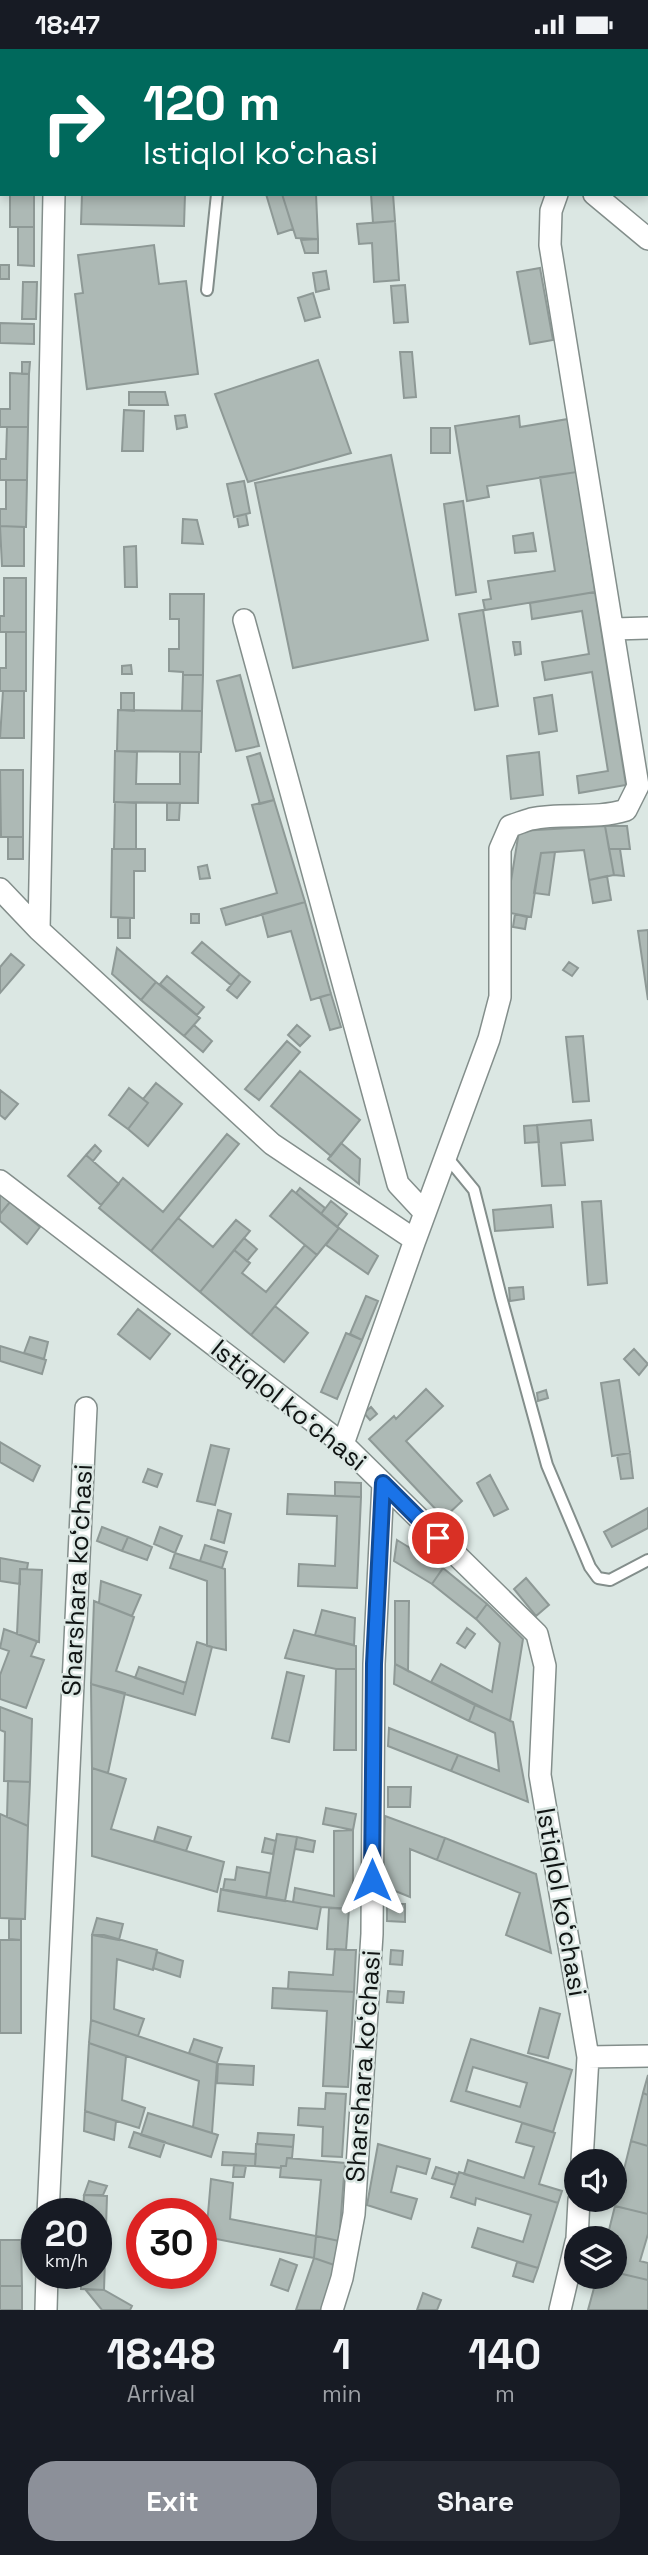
<!DOCTYPE html>
<meta charset="utf-8">
<style>
body{margin:0;font-family:"Space Grotesk",sans-serif;background:#242831;color:#f1f3f6;height:100vh;display:flex;flex-direction:column;font-size:26px;white-space:nowrap}
*{box-sizing:border-box;margin:0}
p{font-size:23px;color:#9ea1a6}
.icon{flex:none;width:38px;height:38px;fill:none;stroke:currentColor;stroke-width:2;stroke-linecap:round;stroke-linejoin:round}
.map{position:relative;height:2261px;overflow:hidden}
.sheet{display:flex;flex-direction:column;background:#171b24;flex:1}
.sheet>*{flex:none}
.hud{position:absolute;left:0px;top:0px;width:649px;height:147px;box-shadow:0 4px 10px #0003;background:#00695c;color:#fff;overflow:hidden}
.tools{position:absolute;left:564px;top:2100px;display:grid;gap:14px}
.tools a{display:grid;place-items:center;width:63px;height:63px;border-radius:50%;background:#171b24;box-shadow:0 4px 10px #0003;font-size:35px}
.speed{position:absolute;left:21px;top:2149px;display:flex;gap:14px;font-size:35px;font-weight:700;text-align:center}
.speed>*{display:grid;place-content:center;width:91px;height:91px;border-radius:50%;background:#171b24;box-shadow:0 4px 10px #0003;line-height:1}
.speed small{font-size:18px;font-weight:400}
.speed .limit{border:10px solid #d22;background:#fff;color:#111}
.pin{position:absolute;display:grid;place-items:center;width:60px;height:60px;color:#fff;margin:-30px;border:4px solid #fff;border-radius:50%;box-shadow:0 2px 7px #0007}
.me{position:absolute;width:77px;margin:-38px;rotate:0deg;stroke-linejoin:round;filter:drop-shadow(0 0 5px #0008)}
.turn{display:flex;align-items:center;gap:24px;height:147px;padding:0 28px;font-size:32px}
.turn .icon{width:91px;height:91px;stroke-width:2.5}
.turn b{display:block;font-size:49px;line-height:60px}
.eta{display:flex;justify-content:space-evenly;align-items:center;height:119px;text-align:center}
.eta b{font-size:42px;font-weight:700;line-height:49px}
.button{display:flex;gap:14px;margin-top:auto;padding:14px 28px}
.button a{flex:1;height:80px;border-radius:28px;background:#8c9099;color:#fff;font-size:28px;font-weight:700;line-height:80px;text-align:center}
.button a+a{background:#242831;color:#f1f3f6}
.status{display:flex;justify-content:space-between;align-items:center;height:49px;padding:0 35px;background:#171b24;direction:ltr}
.status svg{height:19px;fill:currentColor}
.map>svg:first-child{display:block}
.building{fill:#adb9b5;stroke:#8e9996;stroke-width:2;fill-rule:evenodd}
.lines{fill:none;stroke-linecap:round;stroke-linejoin:round}
.lane-casing{stroke:#838e8b;stroke-width:14}
.street-casing{stroke:#838e8b;stroke-width:24}
.lane{stroke:#fff;stroke-width:10}
.street{stroke:#fff;stroke-width:21}
.route-casing{stroke:#114b97;stroke-width:18}
.route{stroke:#1a73e8;stroke-width:12}
.labels{text-anchor:middle;stroke-width:5;stroke-linejoin:round;paint-order:stroke}
.street-label{font-size:26px;fill:#101413;stroke:#dbe7e3}
</style>
<div class="status"><b>18:47</b><svg viewBox="0 0 49 12"><path d="M0 12V9h3v3zM5 12V6h3v6zM10 12V3h3v9zM15 12V0h3v12zM26 1h20v11H26zM47 4h2v5h-2z"/></svg></div>
<div class="map">
<svg width="648" height="2261" viewBox="0 0 648 2261">
<rect width="100%" height="100%" fill="#dbe7e3"/>
<!-- building -->
<path class="building" d="M86 0H189L86 2Z
M396 0H429V2H397Z
M429 0H558L557 2Z
M10 145H34V178H10Z
M82 145H185L184 177 81 175Z
M266 145H282L293 180 278 185Z
M282 145H316L318 190 296 189Z
M371 145H393L395 172 373 174Z
M395 172 399 231 374 233 372 194 359 195 357 175Z
M18 178H34V217L18 216Z
M318 190V204H305L301 191Z
M154 196 159 235 186 232 198 325 87 340 75 245 83 244 78 206Z
M0 216H9V230H0Z
M540 219 553 291 530 295 517 223Z
M326 222 329 240 316 243 313 224Z
M23 233H37L36 270H22Z
M405 236 408 273 394 274 391 237Z
M313 244 320 268 305 272 298 249Z
M0 274 34 275V295L0 294Z
M400 303H412L416 348 404 349Z
M318 311 351 404 248 433 215 345Z
M22 313H30L29 325H22Z
M10 324 29 325 28 378H0V360H10Z
M129 343H165L168 356H129Z
M124 361 144 362 143 402H122Z
M185 366 187 378 177 380 175 367Z
M519 367 520 378 568 370 577 423 487 437 489 448 467 452 455 377Z
M7 378H28L27 431H0V410H6Z
M431 379H450V404H431Z
M391 406 428 591 293 619 255 434Z
M577 423 595 543 485 561 483 551 491 550 488 532 555 522 540 428Z
M6 431H27L26 478 0 477V460H6Z
M244 432 250 464 234 468 227 435Z
M463 452 476 543 456 546 444 455Z
M246 465 248 476 239 478 237 467Z
M183 470 197 471 203 495 182 494Z
M0 477 24 478V517H2Z
M533 484 536 502 515 504 513 487Z
M136 497 137 538H125L124 498Z
M4 529H26V583H0V567H4Z
M595 543 626 736 579 744 577 727 608 722 592 623 545 631 542 613 589 605 582 562 532 570 530 554Z
M170 545H204L203 626H183V623L169 622V600H179V570H170Z
M483 561 498 657 475 661 459 565Z
M6 583H26V642H0V619H6Z
M513 593H520L521 605 515 606Z
M131 616 132 625H122V617Z
M183 626H203L202 662H182Z
M240 626 259 697 236 702 217 632Z
M3 642H24V689H0Z
M121 644H134V662L121 661Z
M552 646 557 682 539 685 534 649Z
M118 661 202 662 201 703 117 702Z
M115 702 137 703 136 735H180V703H199L198 754 114 753Z
M539 703 543 746 511 750 507 707Z
M260 704 274 751 260 755 247 708Z
M0 721H23V788H1Z
M274 751 305 853 226 876 221 860 277 844 252 756Z
M115 753 136 754V800H114Z
M167 754H180L179 771H167Z
M605 777H627L630 800H609Z
M605 777 614 826 589 831 584 801 541 804 531 868 506 863 519 782Z
M8 788H23V810H8Z
M112 800H145V822H134V869L111 868Z
M609 800H620L624 827 614 826Z
M555 803 549 846 534 844 541 804Z
M207 816 210 829 200 830 198 818Z
M607 827 611 851 593 854 589 831Z
M305 853 331 945 311 951 291 882 268 888 262 865Z
M191 865H199V874H191Z
M515 865 527 868 525 880 513 878Z
M118 869H130V889H118Z
M648 881V951L638 882Z
M202 893 240 925 231 936 192 904Z
M117 899 156 933 141 951 112 925Z
M11 905 24 916 0 944V918Z
M569 913 578 919 572 927 563 921Z
M240 925 250 933 237 949 227 941Z
M167 927 204 958 197 966 160 935Z
M156 933 200 969 184 987 141 951Z
M331 945 341 978 330 981 320 948Z
M194 976 212 992 203 1003 184 987Z
M297 976 310 987 300 997 288 986Z
M583 987 589 1052 573 1053 566 988Z
M287 992 300 1003 259 1051 245 1040Z
M300 1022 360 1071 331 1107 271 1057Z
M156 1034 182 1055 148 1097 128 1080 148 1054 143 1050Z
M129 1039 148 1054 128 1080 109 1066Z
M0 1041 18 1055 5 1070 0 1066Z
M591 1071 593 1091 561 1094 565 1136 542 1137 537 1076Z
M537 1076 539 1093 525 1094 524 1077Z
M227 1085 239 1095 151 1202 99 1159 123 1129 163 1163Z
M341 1094 360 1110 359 1135 328 1110Z
M95 1096 101 1102 93 1112 86 1106Z
M86 1106 119 1135 101 1156 68 1127Z
M300 1139 325 1159 321 1165 296 1144Z
M292 1141 339 1179 317 1206 270 1167Z
M0 1145 10 1153 0 1165Z
M331 1152 347 1165 337 1178 321 1165Z
M601 1152 607 1234 588 1236 582 1153Z
M10 1153 40 1178 27 1195 0 1172V1165Z
M551 1156 553 1178 495 1182 493 1161Z
M178 1169 213 1198 236 1171 250 1182 200 1243 151 1202Z
M339 1179 378 1207 368 1225 326 1196Z
M244 1189 257 1200 247 1212 234 1201Z
M305 1196 317 1206 251 1286 200 1243 234 1201 250 1214 242 1224 266 1243Z
M523 1238 524 1250 510 1252 509 1239Z
M366 1247 378 1252 362 1291 350 1285Z
M275 1257 308 1284 284 1313 251 1286Z
M138 1260 170 1285 150 1310 118 1285Z
M346 1284 362 1291 337 1350 321 1343Z
M30 1288 48 1293 44 1310 24 1304Z
M0 1297 46 1311 42 1325 0 1312Z
M634 1300 648 1315 639 1326 624 1310Z
M619 1331 630 1404 612 1407 601 1334Z
M426 1340 443 1357 406 1392 462 1452 444 1469 369 1390 394 1367 396 1370Z
M546 1341 548 1349 538 1352 537 1344Z
M371 1358 377 1365 370 1371 364 1364Z
M0 1393 40 1417 33 1432 0 1413Z
M211 1396 229 1400 215 1456 197 1452Z
M630 1404 633 1429 621 1430 617 1406Z
M148 1420 162 1425 157 1438 143 1433Z
M490 1426 508 1460 494 1467 477 1434Z
M335 1433 361 1434V1448L335 1447Z
M288 1445 361 1448 357 1539 298 1537 299 1515 335 1517 337 1467 287 1465Z
M648 1459V1479L612 1498 604 1483Z
M218 1461 231 1465 224 1494 211 1490Z
M102 1478 128 1488 122 1502 97 1492Z
M160 1478 182 1487 175 1504 154 1495Z
M128 1488 152 1498 147 1511 122 1502Z
M397 1491 443 1519 432 1535 394 1512Z
M205 1496 227 1503 222 1519 200 1512Z
M175 1504 225 1520 226 1601 207 1597V1532L170 1519Z
M0 1509 28 1514 27 1520H20V1535L0 1532Z
M443 1519 487 1555 476 1570 432 1535Z
M20 1520 42 1521 39 1593 17 1585Z
M526 1529 549 1556 536 1567 514 1540Z
M101 1532 141 1546 132 1567 99 1554Z
M94 1552 134 1568 116 1622 183 1645 197 1593 212 1598 195 1666 91 1635Z
M395 1552H409L408 1622 395 1615Z
M487 1555 523 1590 510 1672 431 1633 441 1615 492 1643 500 1594 476 1570Z
M322 1561 355 1569 354 1596 315 1586Z
M467 1579 475 1585 465 1599 457 1594Z
M4 1580 37 1592 31 1607 44 1611 26 1659 0 1650V1626L9 1602 0 1599Z
M294 1581 356 1597V1620H336L285 1609Z
M395 1615 475 1656 469 1672 394 1635Z
M139 1618 186 1634 183 1645 135 1629Z
M336 1620H356V1701H334Z
M287 1623 304 1627 289 1693 272 1689Z
M91 1635 125 1644 108 1724 92 1719Z
M475 1656 513 1673 528 1753 451 1722 458 1706 499 1722 495 1684 469 1672Z
M0 1658 32 1670 30 1733 4 1732 5 1683 0 1681Z
M389 1679 458 1706 451 1722 388 1697Z
M92 1719 126 1730 111 1780 224 1813 217 1843 92 1807Z
M8 1732 30 1733 28 1777 7 1768Z
M388 1738H411L410 1758H388Z
M326 1759 356 1765 353 1781 323 1775Z
M0 1765 28 1777 25 1870 0 1869Z
M385 1767 445 1789 437 1811 410 1800V1848L383 1837Z
M158 1778 191 1788 186 1802 154 1792Z
M353 1781V1860L321 1858 293 1853 295 1839 334 1847V1782Z
M277 1785 297 1788 285 1852 266 1849Z
M297 1788 315 1792 313 1803 295 1800Z
M265 1789 276 1792 273 1805 262 1803Z
M445 1789 536 1825 551 1904 506 1886 520 1844 437 1811Z
M237 1818 270 1824 266 1849 223 1841 225 1830 235 1831Z
M221 1840 321 1858 317 1880 218 1862Z
M387 1855H405V1873L387 1872Z
M329 1859 349 1860 346 1901 327 1900Z
M97 1869 123 1875 119 1891 92 1886Z
M9 1870H21V1891L9 1890Z
M92 1886H104L157 1901 153 1921 117 1910 114 1960 144 1970 138 1987 91 1971Z
M0 1891H21V1984H0Z
M335 1900 356 1901 354 1943 288 1940 289 1923 333 1926Z
M391 1901 403 1902 402 1916 390 1915Z
M157 1903 183 1912 180 1928 153 1919Z
M273 1939 354 1943 348 2038 323 2037 327 1962 272 1959Z
M388 1942 404 1943 403 1954 387 1953Z
M540 1959 560 1965 548 2009 528 2004Z
M91 1971 217 2014 212 2084 193 2078 199 2032 89 1994Z
M194 1990 222 1999 217 2014 189 2004Z
M471 1990 572 2021 553 2083 451 2052ZM473 2018 527 2034 520 2058 466 2042Z
M89 1994 126 2007 122 2051 145 2059 139 2079 85 2062Z
M218 2015 254 2017 253 2036 217 2034Z
M648 2026V2046L643 2044Z
M326 2044 346 2045 342 2108 322 2107 323 2078 298 2076 299 2059 325 2060Z
M643 2044 648 2046V2097L631 2092Z
M85 2062 116 2072 114 2091 84 2082Z
M148 2064 218 2086 211 2108 141 2086Z
M522 2074 555 2084 539 2135 562 2142 558 2154 464 2125 468 2111 524 2129 534 2098 516 2093Z
M134 2083 165 2093 160 2108 129 2098Z
M258 2084 294 2086 293 2098 257 2095Z
M631 2092 648 2097V2165L615 2157Z
M256 2095 293 2098 292 2109H287L286 2117H281V2119L255 2117Z
M378 2095 430 2110 426 2125 397 2117 391 2143 417 2150 411 2170 367 2156Z
M223 2103 256 2105 255 2117 222 2116Z
M287 2109 345 2114 339 2192 316 2187 321 2131 280 2128 281 2117H286Z
M234 2116 246 2117 244 2128H233Z
M436 2118 458 2125 455 2136 432 2129Z
M459 2123 558 2154 538 2219 472 2198 478 2179 523 2193 531 2166 476 2149 475 2156 451 2148Z
M211 2130 233 2134 230 2170 316 2187 314 2209 206 2188Z
M89 2132 107 2137 103 2146H84Z
M84 2146 107 2147 104 2241 81 2240V2224H96V2165H83Z
M615 2157 648 2165V2185L640 2212 648 2214V2231L614 2223V2189H607Z
M316 2187 339 2192 337 2217 314 2209Z
M0 2191H21L22 2237H0Z
M314 2209 337 2217 321 2261H296Z
M280 2210 297 2216 288 2242 271 2236Z
M517 2213 538 2219 533 2233 513 2227Z
M614 2223 648 2231V2261H588L597 2228H614Z
M0 2237H22V2261H0Z
M85 2240 104 2241 132 2257 130 2261H102Z
M423 2244 441 2251 437 2261H417Z"/>
<g class="lines">
<defs>
<path id="lane" d="M207 241 217 145
M446 1107 474 1141 501 1248 547 1416 590 1518 598 1529 610 1531 648 1511"/>
<path id="street" d="M604 0V2
M231 1 262 0
M57 2V0
M594 145 648 190
M244 571 398 1135 425 1164
M614 580 648 579
M0 840 39 881 272 1095 415 1191 343 1395
M39 881 54 145
M0 1132 343 1395 537 1585 545 1617 540 1726 588 2008 582 2112
M415 1191 489 990 500 948V800L510 777C517 775 524 772 531 770 562 763 595 771 626 761L638 737 550 196 551 162 557 145
M588 2008 648 2007
M48 2165 86 1359
M577 2189 579 2151
M46 2261 47 2224
M332 2261 342 2229 354 2165 372 1885 374 1615 383 1434
M560 2261 576 2193"/>
</defs>
<!-- lane casing -->
<use href="#lane" class="lane-casing"/>
<!-- street casing -->
<use href="#street" class="street-casing"/>
<!-- lane -->
<use href="#lane" class="lane"/>
<!-- street -->
<use href="#street" class="street"/>
</g>
<g class="lines">
<defs>
<path id="route" d="M372 1831 374 1615 383 1434 438 1489"/>
</defs>
<!-- route casing -->
<use href="#route" class="route-casing"/>
<!-- route -->
<use href="#route" class="route"/>
</g>
<g class="labels">
<!-- street labels -->
<g class="street-label">
<text transform="translate(289 1356) rotate(39)" y="9">Istiqlol koʻchasi</text>
<text transform="translate(77 1531) rotate(-87)" y="9">Sharshara koʻchasi</text>
<text transform="translate(562 1853) rotate(80)" y="9">Istiqlol koʻchasi</text>
<text transform="translate(363 2017) rotate(-86)" y="9">Sharshara koʻchasi</text>
</g>
</g>
</svg>
<div class="tools">
<a><svg class="icon" aria-label="sound" viewBox="0 0 24 24"><path d="M4 9h4l5-4v14l-5-4H4zM17 9q2 3 0 6"/></svg></a>
<a><svg class="icon" aria-label="layers" viewBox="0 0 24 24"><path d="M12 4l9 5-9 5-9-5zM3 14l9 5 9-5"/></svg></a>
</div>
<div class="speed"><div>20<small>km/h</small></div><div class="limit">30</div></div>
<div class="pin" style="left:438px;top:1489px;background:#d93025"><svg class="icon" aria-label="arrive" viewBox="0 0 24 24"><path d="M6 21V4h12l-3 4 3 4H6"/></svg></div>
<svg class="me" style="left:372px;top:1831px" viewBox="-20 -20 40 40"><path d="M0-17L14 15 0 8-14 15z" fill="#1a73e8" stroke="#fff" stroke-width="4"/></svg>
<div class="hud">
<div class="turn"><svg class="icon" aria-label="right" viewBox="0 0 24 24"><path d="M7 20v-9h11M14 6l5 5-5 5"/></svg><div><b>120 m</b>Istiqlol koʻchasi</div></div>
</div>
</div>
<section class="sheet">
<div class="eta">
<div><b>18:48</b><p>Arrival</p></div>
<div><b>1</b><p>min</p></div>
<div><b>140</b><p>m</p></div>
</div>
<div class="button"><a>Exit</a><a>Share</a></div>
</section>
